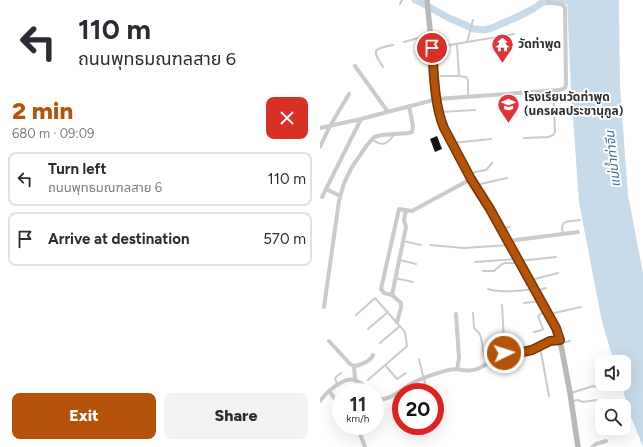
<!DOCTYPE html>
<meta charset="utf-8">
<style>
body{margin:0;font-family:Figtree,"Noto Sans Thai",sans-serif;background:#f2f2f3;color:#2b2b33;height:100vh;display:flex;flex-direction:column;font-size:15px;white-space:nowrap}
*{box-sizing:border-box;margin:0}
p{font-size:13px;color:#7c7c81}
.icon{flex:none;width:22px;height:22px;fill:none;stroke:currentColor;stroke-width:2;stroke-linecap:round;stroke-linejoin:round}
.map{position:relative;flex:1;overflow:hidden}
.side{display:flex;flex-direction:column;background:#fff;width:320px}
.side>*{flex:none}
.banner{background:#fff;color:#2b2b33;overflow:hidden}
.buttons{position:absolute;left:275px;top:355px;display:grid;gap:8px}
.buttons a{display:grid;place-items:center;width:36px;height:36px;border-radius:8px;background:#fff;box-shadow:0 4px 16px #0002;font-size:20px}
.speed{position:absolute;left:12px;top:383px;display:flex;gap:8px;font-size:20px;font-weight:700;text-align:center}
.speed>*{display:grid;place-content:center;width:52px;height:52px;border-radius:50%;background:#fff;box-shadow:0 4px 16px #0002;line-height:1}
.speed small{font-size:10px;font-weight:400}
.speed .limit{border:6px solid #d22;background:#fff;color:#111}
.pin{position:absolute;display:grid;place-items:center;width:34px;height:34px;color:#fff;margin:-17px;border:2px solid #fff;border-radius:50%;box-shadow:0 1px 4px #0007}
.me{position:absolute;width:44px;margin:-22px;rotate:86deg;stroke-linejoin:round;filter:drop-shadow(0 0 3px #0008)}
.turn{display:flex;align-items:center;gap:14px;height:84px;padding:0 12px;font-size:18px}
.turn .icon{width:52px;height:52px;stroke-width:2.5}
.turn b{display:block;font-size:28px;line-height:34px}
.round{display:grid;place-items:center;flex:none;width:42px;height:42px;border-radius:8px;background:#f2f2f3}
.head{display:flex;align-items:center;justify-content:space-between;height:68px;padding:0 12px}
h1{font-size:24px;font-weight:800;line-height:30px;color:#b45309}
.action{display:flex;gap:8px;margin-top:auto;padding:8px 12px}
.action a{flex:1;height:46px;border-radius:8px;background:#b45309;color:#fff;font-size:16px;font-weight:800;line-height:46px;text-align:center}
.action a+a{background:#f2f2f3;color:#2b2b33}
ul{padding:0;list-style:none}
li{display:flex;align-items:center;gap:12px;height:54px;margin:0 8px 6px;padding:0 4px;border:2px solid #e1e1e2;border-radius:8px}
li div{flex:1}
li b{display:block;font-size:15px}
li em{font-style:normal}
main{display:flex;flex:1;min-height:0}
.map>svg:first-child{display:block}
.water{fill:#c8dbea}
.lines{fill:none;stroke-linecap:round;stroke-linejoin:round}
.river{stroke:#c8dbea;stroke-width:7}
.building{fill:#151515}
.service{stroke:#cbcbcb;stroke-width:2}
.minor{stroke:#cbcbcb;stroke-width:4}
.secondary{stroke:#b8b8b8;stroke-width:5.5}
.route-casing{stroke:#753606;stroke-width:10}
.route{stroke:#b45309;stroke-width:7}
.labels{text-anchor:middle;stroke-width:4;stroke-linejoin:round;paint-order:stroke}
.poi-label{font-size:12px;font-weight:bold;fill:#2e2e2e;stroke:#fff;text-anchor:start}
.water-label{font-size:13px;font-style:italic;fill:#3e6b8d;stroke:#fff}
</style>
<main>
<section class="side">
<div class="banner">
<div class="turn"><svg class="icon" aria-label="left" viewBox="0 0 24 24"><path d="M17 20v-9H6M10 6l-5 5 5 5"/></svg><div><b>110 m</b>ถนนพุทธมณฑลสาย 6</div></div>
</div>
<div class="head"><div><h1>2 min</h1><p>680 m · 09:09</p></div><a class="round" style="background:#d93025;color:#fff"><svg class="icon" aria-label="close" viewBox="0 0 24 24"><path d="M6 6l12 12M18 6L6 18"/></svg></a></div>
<ul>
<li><svg class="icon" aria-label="left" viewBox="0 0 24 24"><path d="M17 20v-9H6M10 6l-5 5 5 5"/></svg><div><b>Turn left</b><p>ถนนพุทธมณฑลสาย 6</p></div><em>110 m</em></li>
<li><svg class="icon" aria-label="arrive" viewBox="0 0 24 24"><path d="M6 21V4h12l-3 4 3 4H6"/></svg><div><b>Arrive at destination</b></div><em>570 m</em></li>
</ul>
<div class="action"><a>Exit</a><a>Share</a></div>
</section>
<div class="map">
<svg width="323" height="447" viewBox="0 0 323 447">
<rect width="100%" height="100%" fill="#fff"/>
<!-- water -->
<path class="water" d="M247 0H299L300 87 308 195 323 273V447L310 414 301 384H304V362H294L282 322 259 202 251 90Z"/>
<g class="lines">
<!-- river -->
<path class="river" d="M95 0 98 1 129 18 154 29 164 30 172 28 195 18 213 9 223 2 259 0"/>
</g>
<!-- building -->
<path class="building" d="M117 136 122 149 115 152 110 139Z"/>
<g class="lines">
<!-- service -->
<path class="service" d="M80 4 82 0
M84 42 109 35
M147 42 153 20
M137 44 139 76
M118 47 194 34
M63 67C52 50 52 49 73 45
M121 76H139L146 77 148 80V97
M120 112 155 110
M204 138 228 137 233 135 235 132 233 91
M53 140C63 147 67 144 74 135
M132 143 171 139
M151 173 166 170 172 163
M156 185 187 178
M182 228 190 227
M243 234C239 219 248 222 260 220
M83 241 101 245
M110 245 144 248 188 245
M80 260 96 264
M199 261 236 257
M155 262 196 259
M163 271H174L182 264 185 263H199
M75 278 93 282
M211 280 238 273
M168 289C179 293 201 291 213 289
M217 291 226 288
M204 303 220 301
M182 305 184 340V354
M153 313 154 328C156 331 159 332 160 335 164 344 161 353 167 362
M230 314 261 307
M36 315 55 298 85 332 87 346 48 380
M48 329 68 312
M214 332 222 330 223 329 218 316 225 311
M60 343 80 326
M241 343 250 341
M220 347 229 396
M99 359 107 392
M65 365 77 379 86 373
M17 384 15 378 21 373
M251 393 273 386 276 387
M253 401 258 400 263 402 276 400"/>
<!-- minor -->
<path class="minor" d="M35 66 68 112
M0 128 41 119 117 99 240 90 245 88 246 84 245 8 243 5C239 3 234 4 229 2L228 0
M0 147 10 126 29 94
M6 189 20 196
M2 197 41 119
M188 241 258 232
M72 295 86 227 84 220 86 210
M4 307 19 201 24 183 32 167 47 145 54 137 62 135 89 133 92 132 93 126 89 106
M136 314 139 358 137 369
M77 322 81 308V303L72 295 64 293 61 289 79 209 92 211 151 179
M9 341 30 364 34 366C41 365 51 361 53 355
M34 366 35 379
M9 391 18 403 21 406
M55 398C66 404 83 388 93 383 101 378 128 369 136 369 144 370 149 372 157 369 164 367 169 361 175 358 188 353 202 353 214 349 225 345 227 340 240 340
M0 401C3 398 5 394 9 391 26 377 35 374 50 392
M37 426 45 447
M272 447 276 444 286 441"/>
<!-- secondary -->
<path class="secondary" d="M107 0 117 99 121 120 131 143 170 209 226 310 236 328 240 340 250 393 258 447"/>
</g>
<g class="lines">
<defs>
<path id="route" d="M112 48C114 73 114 104 124 128L151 179 170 209 226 310 236 328 240 340 230 341 212 350 184 356V353"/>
</defs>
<!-- route casing -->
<use href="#route" class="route-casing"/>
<!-- route -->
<use href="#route" class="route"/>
</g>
<!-- icons -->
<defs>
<symbol id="temple-pin" viewBox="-11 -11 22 30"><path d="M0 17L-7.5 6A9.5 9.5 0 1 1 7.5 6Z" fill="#e03438" stroke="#fff"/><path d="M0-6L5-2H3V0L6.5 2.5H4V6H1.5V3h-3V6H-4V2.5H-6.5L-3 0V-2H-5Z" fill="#fff"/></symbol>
<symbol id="school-pin" viewBox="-11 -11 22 30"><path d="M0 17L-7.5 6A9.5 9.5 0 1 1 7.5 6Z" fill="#e03438" stroke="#fff"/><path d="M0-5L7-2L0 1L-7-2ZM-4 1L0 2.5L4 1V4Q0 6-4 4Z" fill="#fff"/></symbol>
</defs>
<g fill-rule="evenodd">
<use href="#temple-pin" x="170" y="32" width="25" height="34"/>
<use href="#school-pin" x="176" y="92" width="25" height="34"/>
</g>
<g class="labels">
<!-- poi labels -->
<g class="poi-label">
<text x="198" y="48">วัดท่าพูด</text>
<text x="204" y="101">โรงเรียนวัดท่าพูด<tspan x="204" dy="14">(นครผลประชานุกูล)</tspan></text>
</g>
<!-- water labels -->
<g class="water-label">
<text transform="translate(292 159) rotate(-96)" y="5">แม่น้ำท่าจีน</text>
</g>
</g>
</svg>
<div class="buttons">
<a><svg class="icon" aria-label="sound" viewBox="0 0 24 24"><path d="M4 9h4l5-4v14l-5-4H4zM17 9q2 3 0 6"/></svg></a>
<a><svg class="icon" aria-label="search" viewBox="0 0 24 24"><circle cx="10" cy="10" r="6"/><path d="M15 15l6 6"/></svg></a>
</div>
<div class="speed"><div>11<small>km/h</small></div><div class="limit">20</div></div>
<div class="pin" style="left:112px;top:48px;background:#d93025"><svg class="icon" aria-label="arrive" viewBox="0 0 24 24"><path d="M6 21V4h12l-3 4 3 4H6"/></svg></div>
<svg class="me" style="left:184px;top:353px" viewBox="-20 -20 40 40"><circle r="17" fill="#b45309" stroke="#fff" stroke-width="3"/><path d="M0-11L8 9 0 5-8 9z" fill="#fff"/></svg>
</div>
</main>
